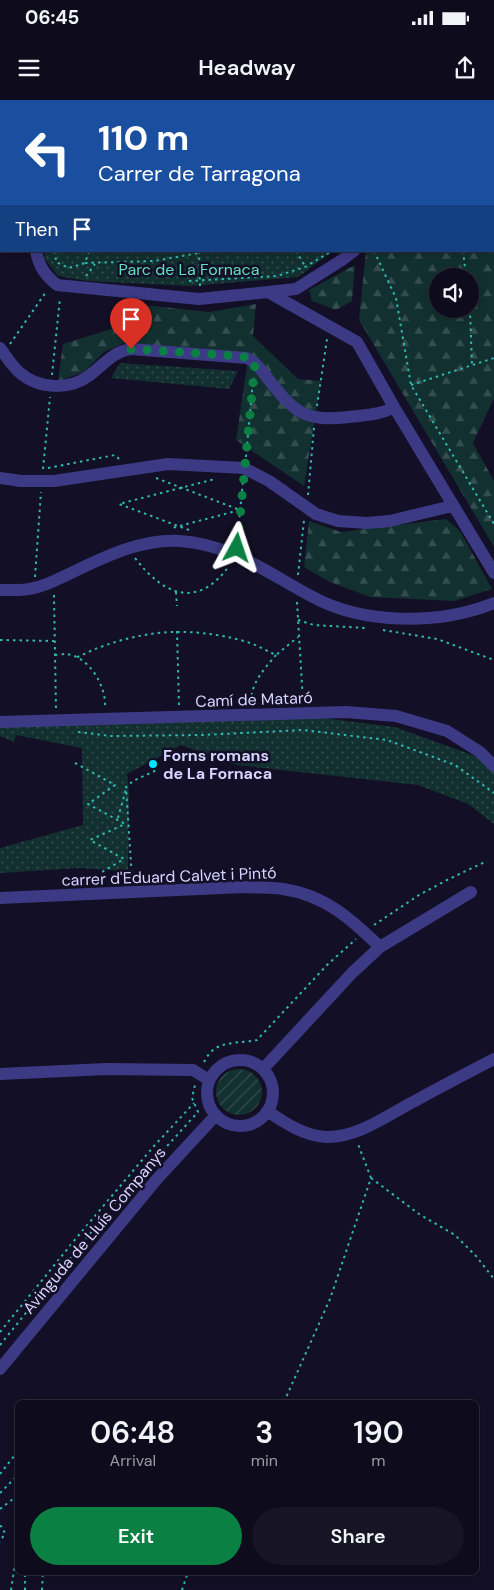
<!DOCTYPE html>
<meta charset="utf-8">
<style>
body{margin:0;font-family:"DM Sans",sans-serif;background:#171425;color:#f1f3f6;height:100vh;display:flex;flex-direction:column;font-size:19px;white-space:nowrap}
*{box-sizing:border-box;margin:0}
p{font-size:16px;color:#9b9ba3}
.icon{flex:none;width:28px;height:28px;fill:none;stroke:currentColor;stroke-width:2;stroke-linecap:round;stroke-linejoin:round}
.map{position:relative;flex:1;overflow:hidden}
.sheet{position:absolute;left:15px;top:1300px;width:464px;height:175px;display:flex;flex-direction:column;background:#0e0b1c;border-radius:8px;box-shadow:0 2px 12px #0003,0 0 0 1px #2e2b3b}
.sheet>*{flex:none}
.top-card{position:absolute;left:0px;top:0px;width:495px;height:152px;box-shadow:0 2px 12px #0003,0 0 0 1px #2e2b3b;background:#1a4fa0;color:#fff;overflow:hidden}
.tools{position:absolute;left:429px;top:168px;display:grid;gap:10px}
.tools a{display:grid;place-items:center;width:50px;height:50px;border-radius:50%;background:#0e0b1c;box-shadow:0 2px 12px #0003,0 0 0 1px #2e2b3b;font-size:25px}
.pin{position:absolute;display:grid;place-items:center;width:42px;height:42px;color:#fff;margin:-51px -21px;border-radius:50% 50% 50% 0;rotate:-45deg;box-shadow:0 0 5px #0007}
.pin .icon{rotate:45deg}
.me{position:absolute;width:55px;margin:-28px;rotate:5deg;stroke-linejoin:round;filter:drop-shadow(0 0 4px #0008)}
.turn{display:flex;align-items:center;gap:18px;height:105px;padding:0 15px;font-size:22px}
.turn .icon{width:65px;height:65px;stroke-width:2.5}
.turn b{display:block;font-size:35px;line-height:42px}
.then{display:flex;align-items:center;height:48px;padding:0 15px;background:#0003;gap:10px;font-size:19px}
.eta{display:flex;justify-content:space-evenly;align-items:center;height:85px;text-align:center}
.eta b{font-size:30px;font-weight:600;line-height:35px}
.button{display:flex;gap:10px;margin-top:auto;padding:10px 15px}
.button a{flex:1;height:58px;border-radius:30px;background:#0b8043;color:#fff;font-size:20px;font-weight:600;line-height:58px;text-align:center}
.button a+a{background:#171425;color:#f1f3f6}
.status{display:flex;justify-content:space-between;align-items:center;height:35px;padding:0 25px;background:#0e0b1c;direction:ltr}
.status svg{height:14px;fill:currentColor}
header{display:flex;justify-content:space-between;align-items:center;height:65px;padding:0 15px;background:#0e0b1c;font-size:22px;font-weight:600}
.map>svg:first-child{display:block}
.forest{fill:url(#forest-firs);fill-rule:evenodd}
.park{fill:url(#park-dots)}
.garden{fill:url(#garden-furrows)}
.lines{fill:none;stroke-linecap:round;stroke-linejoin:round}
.path{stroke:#2fb8b0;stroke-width:2;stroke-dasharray:2.5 4;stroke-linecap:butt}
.minor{stroke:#3d3a85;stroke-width:12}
.route{stroke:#0b8043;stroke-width:9;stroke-dasharray:0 16.2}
.poi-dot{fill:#00e5ff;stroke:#130f26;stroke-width:2}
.labels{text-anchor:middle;stroke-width:5;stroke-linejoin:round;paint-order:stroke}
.park-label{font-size:16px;fill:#5fe0c0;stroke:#130f26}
.street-label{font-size:16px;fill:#d9d4ff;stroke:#130f26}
.poi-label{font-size:16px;font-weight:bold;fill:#d9d4ff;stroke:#130f26;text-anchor:start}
</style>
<div class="status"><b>06:45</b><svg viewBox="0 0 49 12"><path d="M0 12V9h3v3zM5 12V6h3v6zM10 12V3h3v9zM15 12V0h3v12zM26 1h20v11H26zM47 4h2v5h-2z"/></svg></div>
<header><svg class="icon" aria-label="menu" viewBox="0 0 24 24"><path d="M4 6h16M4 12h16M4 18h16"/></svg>Headway<svg class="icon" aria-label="share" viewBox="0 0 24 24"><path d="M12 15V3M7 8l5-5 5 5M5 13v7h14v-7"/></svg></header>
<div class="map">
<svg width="494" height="1490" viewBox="0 0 494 1490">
<defs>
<pattern id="forest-firs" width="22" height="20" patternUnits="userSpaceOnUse" patternTransform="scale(1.25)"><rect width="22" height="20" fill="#12302f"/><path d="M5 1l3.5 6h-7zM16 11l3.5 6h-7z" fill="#344d4e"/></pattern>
<pattern id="park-dots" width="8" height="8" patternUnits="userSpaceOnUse" patternTransform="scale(1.25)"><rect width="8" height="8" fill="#12302f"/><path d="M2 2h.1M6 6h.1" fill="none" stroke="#344d4e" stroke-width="1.8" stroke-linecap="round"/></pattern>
<pattern id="garden-furrows" width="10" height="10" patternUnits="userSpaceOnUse" patternTransform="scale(1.25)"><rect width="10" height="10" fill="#12302f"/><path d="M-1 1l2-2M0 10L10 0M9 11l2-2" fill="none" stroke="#344d4e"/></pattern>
</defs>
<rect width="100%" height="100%" fill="#130f26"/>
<!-- forest -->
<path class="forest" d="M294 0H494V298L473 343 494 381V447L359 220 366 151H494V1ZM438 176H470V209H438Z
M355 165 352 201 336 210 312 201 309 190Z
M125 203 209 212 256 204 253 236 298 279 321 281 304 386 236 340 249 252 124 243 104 252 84 272 58 281 63 244 124 225Z
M446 419 460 431 492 489 454 501 370 497 330 482 304 467 309 421 341 432Z"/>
<!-- park -->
<path class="park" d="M45 151H333L298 177 191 186 87 181 58 176 44 158Z
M120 263 238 271 229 289 111 278Z
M314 617 395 627 478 657 494 672V724L468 704 418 685 237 665 181 645 127 674 129 692 128 771 78 768 0 773V748L83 725 82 648 16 635 14 642 0 636V626Z"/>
<!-- garden -->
<path class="garden" d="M216 992a23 23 0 1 1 46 0a23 23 0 1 1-46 0Z"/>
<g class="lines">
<!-- path -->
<path class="path" d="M289 0 290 1
M401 0V1
M55 151 56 162 69 168 85 163 89 151
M199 151 200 187
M296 151 305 166
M374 151 396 198 411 285 494 424
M463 151 466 176
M85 163 154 161 199 153
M86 176 95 164
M189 181 277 176 305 167 332 151
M470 209 472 265
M10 244 46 192
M52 275 60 198
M411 285 494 258
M317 306 327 239
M246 357 253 280
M48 368 115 355 120 360
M43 369 50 297
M156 378 240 410 172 428
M308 395 314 328
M189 430 119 404 215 379
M237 443 243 381
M135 458C164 496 198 509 229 466
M298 475 304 420
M35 477 41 392
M176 492 177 506
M54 495 56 610
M297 502 303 602
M298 520 314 525 366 528
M383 530 437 539 494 560
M177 531 179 606
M0 540 54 541
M55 555C58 555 63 554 66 554 89 556 106 586 105 606
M77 557C84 555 91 550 98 548 148 529 192 527 244 541 255 544 265 550 276 555L298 537
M251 602C251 583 264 569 276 555
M78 632 111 636 202 635 303 630 387 640 455 665 494 693
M75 663 115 685 88 704 125 724 90 740 124 759 102 772V781
M118 718 126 689
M132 779 126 687 133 681 159 669
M374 825 419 795 447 780 487 761
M204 962C206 959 208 954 211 952 221 941 243 943 257 940L327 865 356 839
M371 1078 419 1114 455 1135 476 1156 494 1179
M0 1232 78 1136 154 1046 194 1003
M0 1245 110 1109 198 1012 192 998 195 985
M284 1302 330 1199 371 1078 358 1044
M0 1374 18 1351
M0 1393 18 1375
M0 1409 13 1399 18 1406
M0 1427 1 1426 5 1433 0 1442
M11 1490 18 1445
M25 1490V1472
M42 1490 43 1472
M182 1490 188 1472"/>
<!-- minor -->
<path class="minor" d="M138 0 139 1
M362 0 363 1
M0 10 1 12
M36 151C39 167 45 175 57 185L199 199 268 192 357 242 394 307 494 473
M268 192 296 189 342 160 354 151
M0 248C6 256 11 265 19 272 38 289 69 291 90 275 103 265 114 251 131 249L247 258C257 263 262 271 269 280 295 313 305 322 349 317 364 315 381 315 394 307
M0 378 21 381H54L168 364 244 368 269 381 316 414 338 421 367 423 390 421 452 406
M0 490C11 490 23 491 34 488 46 486 58 479 69 474 104 457 140 439 180 441 230 444 268 473 311 496 363 525 439 525 494 503
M0 622 346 612 396 616 447 631 480 652 494 666
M0 798 244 787C257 788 270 787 283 789 325 795 351 819 380 847
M207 993a33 33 0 1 1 66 0a33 33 0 1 1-66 0Z
M263 969 352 873 380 847 471 792
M0 974 106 969 193 970 209 980
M267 1011C285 1023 304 1036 326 1037 357 1038 386 1016 413 1002 440 987 467 973 494 959
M0 1269 157 1079 216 1015"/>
</g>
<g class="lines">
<!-- route -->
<path class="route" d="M131 249 239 256 248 258 255 263 237 448"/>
</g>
<!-- markers -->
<circle class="poi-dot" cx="153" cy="664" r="5"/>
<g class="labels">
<!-- park labels -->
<g class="park-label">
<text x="189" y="175">Parc de La Fornaca</text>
</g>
<!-- street labels -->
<g class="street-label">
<text transform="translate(254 599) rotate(-2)" y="6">Camí de Mataró</text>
<text transform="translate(169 776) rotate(-2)" y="6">carrer d'Eduard Calvet i Pintó</text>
<text transform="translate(94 1130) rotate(-50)" y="6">Avinguda de Lluís Companys</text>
</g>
<!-- poi labels -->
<g class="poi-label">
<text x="163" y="661">Forns romans<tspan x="163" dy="18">de La Fornaca</tspan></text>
</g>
</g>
</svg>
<div class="tools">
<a><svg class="icon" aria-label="sound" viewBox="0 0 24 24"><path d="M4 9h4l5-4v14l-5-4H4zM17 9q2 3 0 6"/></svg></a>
</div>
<div class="pin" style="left:131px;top:249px;background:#d93025"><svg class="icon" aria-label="arrive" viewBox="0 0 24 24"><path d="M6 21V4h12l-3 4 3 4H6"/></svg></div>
<svg class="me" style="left:237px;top:448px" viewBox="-20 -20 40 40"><path d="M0-17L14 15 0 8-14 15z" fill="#0b8043" stroke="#fff" stroke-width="4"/></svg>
<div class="top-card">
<div class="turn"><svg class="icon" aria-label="left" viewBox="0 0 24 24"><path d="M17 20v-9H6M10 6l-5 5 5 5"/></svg><div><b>110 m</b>Carrer de Tarragona</div></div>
<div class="then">Then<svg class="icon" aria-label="arrive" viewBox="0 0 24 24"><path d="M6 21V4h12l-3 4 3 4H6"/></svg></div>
</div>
<section class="sheet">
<div class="eta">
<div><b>06:48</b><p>Arrival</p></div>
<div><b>3</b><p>min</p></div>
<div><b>190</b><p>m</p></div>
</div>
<div class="button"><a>Exit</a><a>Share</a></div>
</section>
</div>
